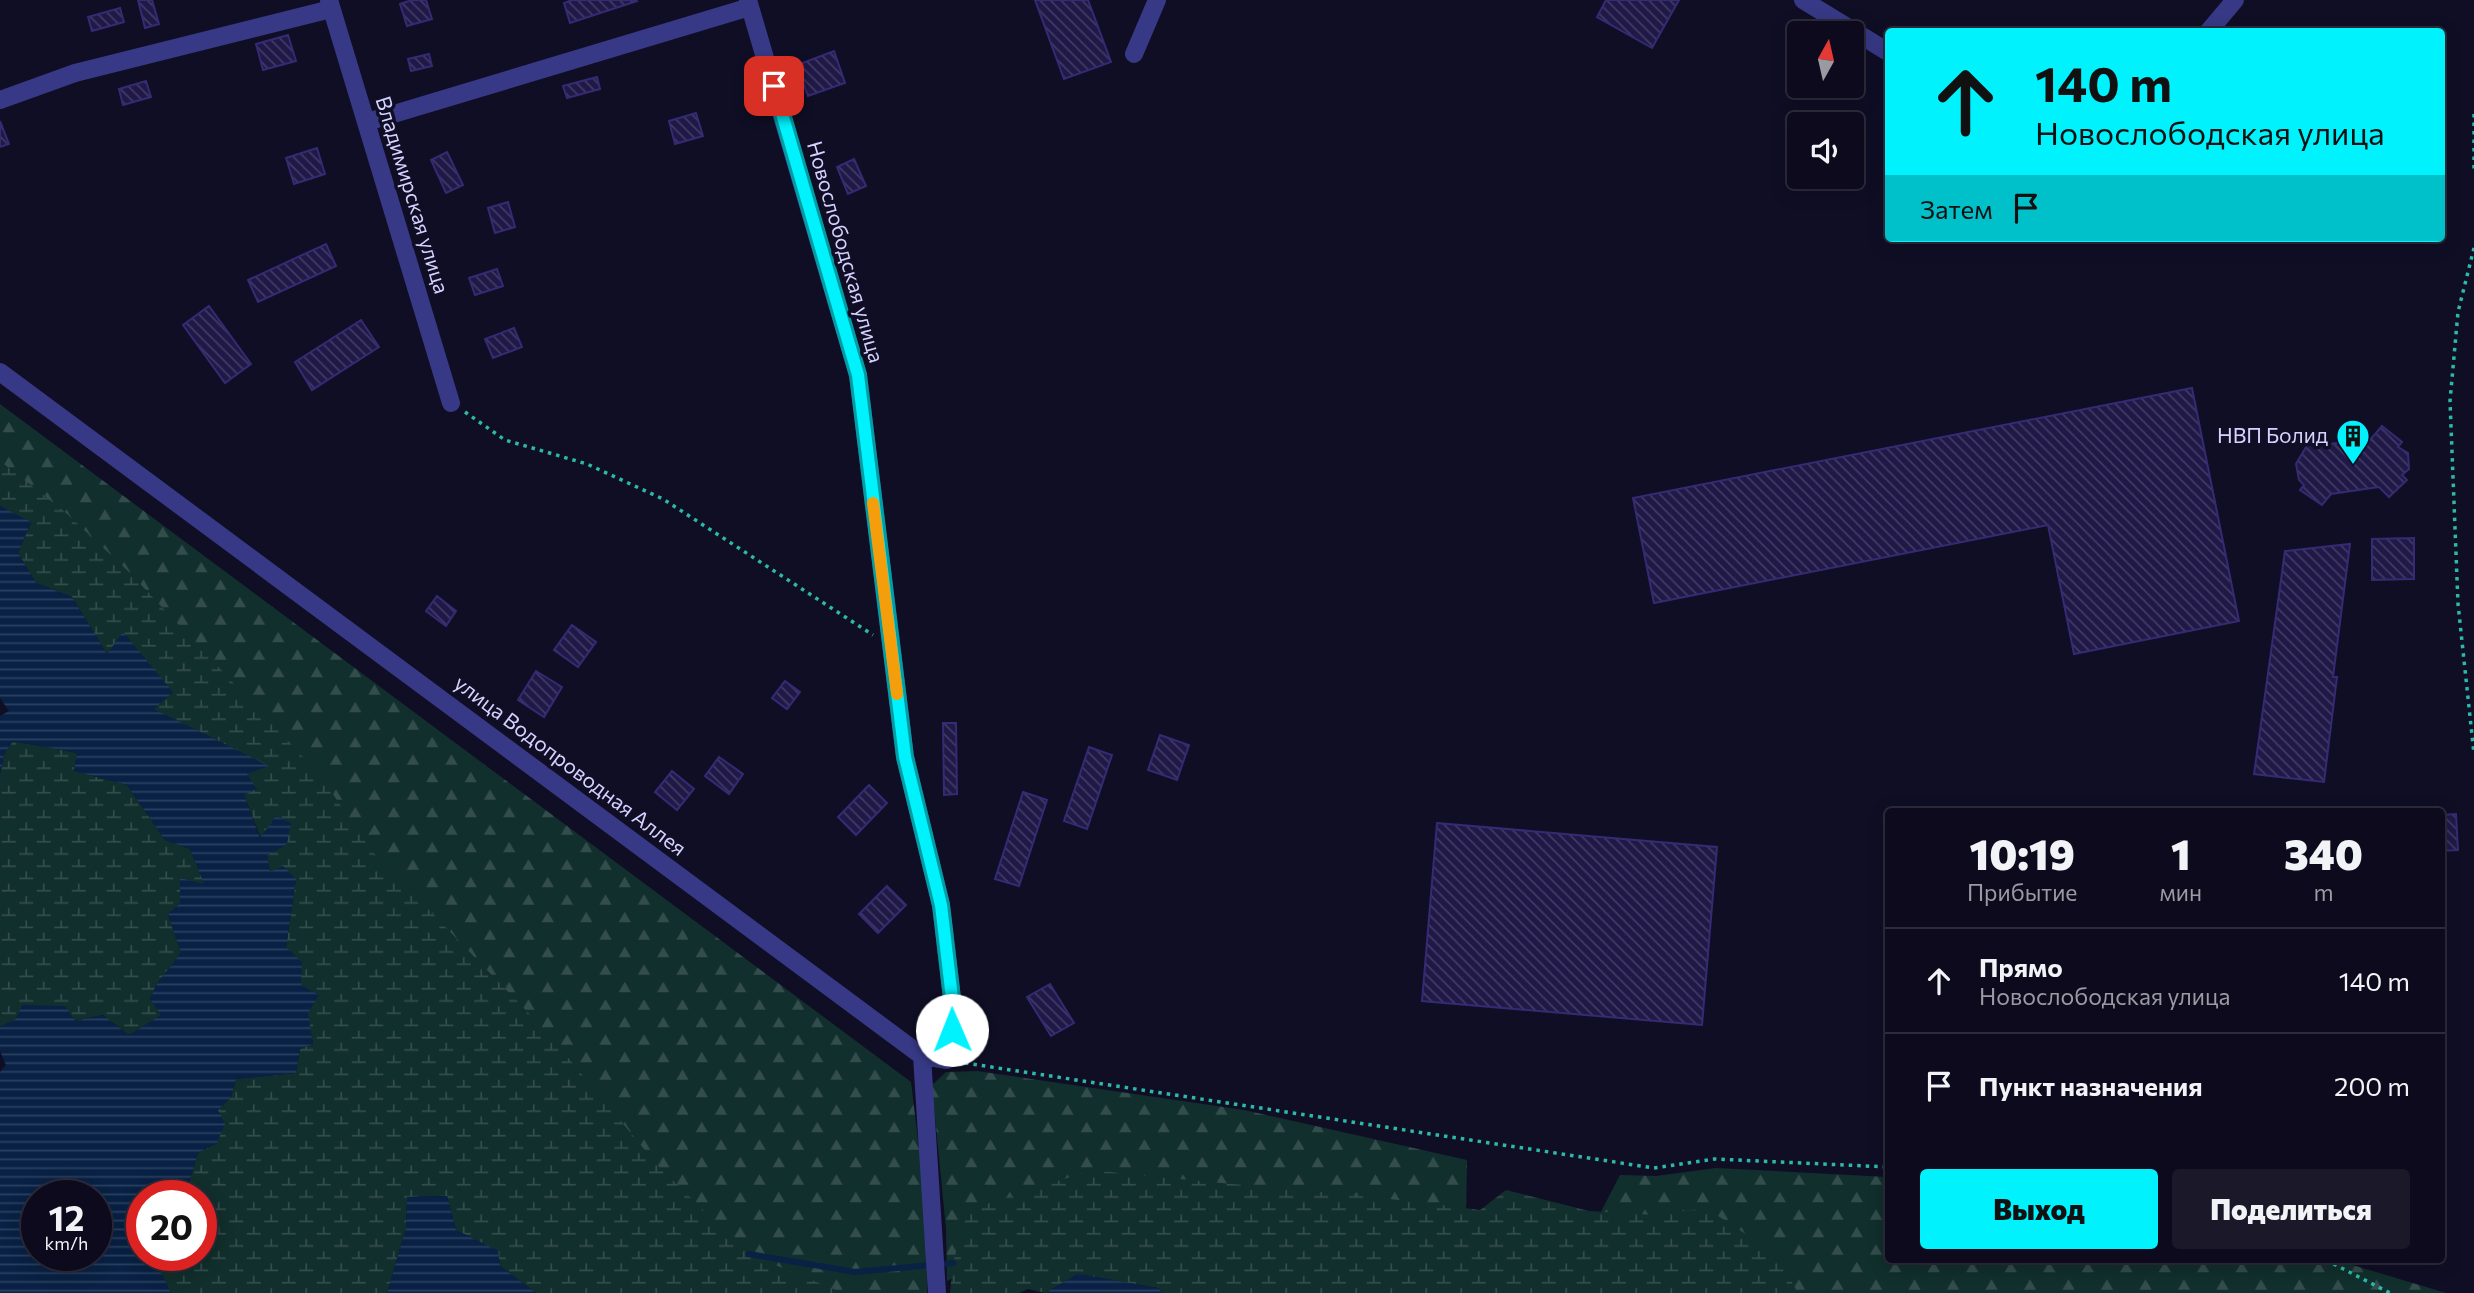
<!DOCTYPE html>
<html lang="ru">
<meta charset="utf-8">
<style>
body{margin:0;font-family:Commissioner,sans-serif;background:#1a1829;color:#f1f3f6;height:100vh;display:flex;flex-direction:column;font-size:26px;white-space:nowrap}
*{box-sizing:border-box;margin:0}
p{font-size:23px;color:#9a9aa3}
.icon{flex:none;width:38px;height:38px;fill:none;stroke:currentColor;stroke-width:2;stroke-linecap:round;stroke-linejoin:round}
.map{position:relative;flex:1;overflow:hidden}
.drawer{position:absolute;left:1885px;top:808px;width:560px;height:455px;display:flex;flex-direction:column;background:#0c0a1c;border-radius:7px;box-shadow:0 4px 18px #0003,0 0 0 2px #2c2b3b}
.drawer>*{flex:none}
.hud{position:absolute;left:1885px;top:28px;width:560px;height:214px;border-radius:7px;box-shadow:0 4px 18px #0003,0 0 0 2px #2c2b3b;background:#00f2fd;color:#111;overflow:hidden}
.needle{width:46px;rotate:8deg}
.tools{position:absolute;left:1787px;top:21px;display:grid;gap:14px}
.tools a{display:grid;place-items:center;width:77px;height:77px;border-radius:7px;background:#0c0a1c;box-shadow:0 4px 18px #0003,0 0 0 2px #2c2b3b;font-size:35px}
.speed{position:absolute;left:21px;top:1180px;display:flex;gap:14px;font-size:35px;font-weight:700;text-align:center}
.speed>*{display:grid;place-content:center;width:91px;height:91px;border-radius:50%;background:#0c0a1c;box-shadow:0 4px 18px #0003,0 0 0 2px #2c2b3b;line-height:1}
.speed small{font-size:18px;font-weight:400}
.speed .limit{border:10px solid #d22;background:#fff;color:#111}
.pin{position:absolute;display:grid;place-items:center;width:60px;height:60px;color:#fff;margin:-30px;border-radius:14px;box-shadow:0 4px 10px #0006}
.me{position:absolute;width:77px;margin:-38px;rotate:359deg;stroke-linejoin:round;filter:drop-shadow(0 0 5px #0008)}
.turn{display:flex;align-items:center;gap:24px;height:147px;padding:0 35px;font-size:32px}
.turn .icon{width:91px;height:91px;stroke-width:2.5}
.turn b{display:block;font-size:49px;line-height:60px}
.then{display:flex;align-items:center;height:66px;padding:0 35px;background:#0003;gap:14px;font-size:26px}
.eta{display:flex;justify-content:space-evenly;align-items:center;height:119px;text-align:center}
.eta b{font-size:42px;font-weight:800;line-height:49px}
.action{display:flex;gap:14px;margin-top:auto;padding:14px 35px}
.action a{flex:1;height:80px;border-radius:7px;background:#00f2fd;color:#111;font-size:28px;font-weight:800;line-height:80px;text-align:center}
.action a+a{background:#1a1829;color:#f1f3f6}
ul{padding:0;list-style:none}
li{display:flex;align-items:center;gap:21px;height:105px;padding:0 35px;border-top:2px solid #2c2b3b}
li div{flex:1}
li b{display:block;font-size:26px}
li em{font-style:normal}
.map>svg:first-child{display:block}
.forest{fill:url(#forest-firs)}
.wetland{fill:url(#wetland-marsh)}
.water{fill:url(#water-rules);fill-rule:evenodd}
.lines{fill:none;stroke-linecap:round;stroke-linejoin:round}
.stream{stroke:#082144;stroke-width:6}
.building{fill:url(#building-back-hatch);stroke:#352a74;stroke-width:2}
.path{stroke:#2bbaa9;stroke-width:3.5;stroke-dasharray:3.5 5;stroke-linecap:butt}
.minor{stroke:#373986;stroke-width:18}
.route-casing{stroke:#009da4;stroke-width:18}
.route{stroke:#00f2fd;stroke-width:12}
.slow{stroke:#f59e0b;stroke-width:12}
.labels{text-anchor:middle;stroke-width:7;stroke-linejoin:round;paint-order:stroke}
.street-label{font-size:21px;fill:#d4d2ff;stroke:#100e25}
.poi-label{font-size:21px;fill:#d4d2ff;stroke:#100e25;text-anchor:end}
</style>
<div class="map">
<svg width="2474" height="1293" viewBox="0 0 2474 1293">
<defs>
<pattern id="forest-firs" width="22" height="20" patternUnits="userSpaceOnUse" patternTransform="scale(1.75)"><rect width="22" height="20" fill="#112f2c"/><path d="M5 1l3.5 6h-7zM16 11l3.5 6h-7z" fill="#334c4c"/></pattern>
<pattern id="wetland-marsh" width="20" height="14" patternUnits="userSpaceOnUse" patternTransform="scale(1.75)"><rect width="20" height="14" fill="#112f2c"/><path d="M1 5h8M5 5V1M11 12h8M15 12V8" fill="none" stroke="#334c4c"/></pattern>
<pattern id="water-rules" width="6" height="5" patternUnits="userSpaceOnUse" patternTransform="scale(1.75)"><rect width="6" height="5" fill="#082144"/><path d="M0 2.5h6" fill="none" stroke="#2b4060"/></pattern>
<pattern id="building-back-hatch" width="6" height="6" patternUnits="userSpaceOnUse" patternTransform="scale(1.75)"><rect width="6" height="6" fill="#201947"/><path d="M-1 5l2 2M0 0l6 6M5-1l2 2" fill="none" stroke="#403a63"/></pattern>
</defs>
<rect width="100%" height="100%" fill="#100e25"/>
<!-- forest -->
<path class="forest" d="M0 404 911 1082 926 1207 927 1293H806L635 1227 0 480Z
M977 1071 1244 1110 1467 1160 1466 1217 1080 1206 947 1281 946 1229 932 1085 946 1072Z
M1716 1168 1888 1177V1260H2336L2446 1293H1559L1620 1175 1656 1176Z"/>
<!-- wetland -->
<path class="wetland" d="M0 461 65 512 129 572 320 775 370 849 545 1030 659 1167 749 1254 843 1293H536L500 1266 498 1251 456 1230 447 1196 407 1197 406 1228 387 1293H171L156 1264 170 1255H201V1239L217 1231 201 1209V1195H192L187 1189 198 1153 217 1143 218 1110 231 1097 236 1079 296 1073 300 1049 313 1044 301 985V962L286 947 296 879 270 872 267 855 287 844 261 839 244 795 247 774 268 765 153 709 172 693 124 633 107 654 72 597 36 583 18 553 31 523 0 506Z
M13 741 77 753 74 771 127 785 165 840 190 849 205 885 180 878V903L168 915 181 952C168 972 160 975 150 999L162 1015 129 1035 103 1015 74 1021 16 1019 0 1027V774L4 754Z
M1092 1170C1222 1185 1351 1192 1480 1210L1506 1190 1589 1211 1655 1215 1706 1208 1776 1254 1798 1293H1162L1158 1288 1078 1274 1045 1293 1028 1289 1019 1293H950L953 1263 968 1210Z"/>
<!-- water -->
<path class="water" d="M0 506 31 522 18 553 36 583 72 597 107 654 123 632 173 692 154 709 269 766 247 774 257 789 244 795 260 838 276 816 291 823 287 844 267 855 270 872 283 866 296 879 286 947 302 962 301 985 319 995 308 1013 313 1044 300 1049 296 1073 236 1079 231 1097 218 1110 225 1124 217 1143 198 1153 187 1189 192 1195H142V1255H170L157 1264 171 1293H0V1072L6 1065 0 1051V1027L16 1019 22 1005 65 1006 75 1021 103 1015 129 1035 161 1015 150 999C160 975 168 972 181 952L168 915 180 903V878L204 884 190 849 165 840 127 785 74 771 77 753 13 741 4 754 0 774V716L9 711 0 698ZM37 1195H96V1255H37Z
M447 1196 456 1230 498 1251 500 1266 536 1293H387L406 1228 407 1197Z
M1078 1274 1158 1288 1162 1293H1045Z"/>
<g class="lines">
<!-- stream -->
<path class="stream" d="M749 1254 855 1272 953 1263"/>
</g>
<!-- building -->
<path class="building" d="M138 0H152L159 24 145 28Z
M412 0H426L432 19 407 26 400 4Z
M572 0H636L637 1 570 23 564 3Z
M1035 0H1088L1111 62 1064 79Z
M1606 0H1679L1652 48 1597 17Z
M120 8 124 22 92 31 88 17Z
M288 35 296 61 263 70 256 44Z
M834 51 845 83 808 96 797 65Z
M429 54 432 66 411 71 408 59Z
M597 77 600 89 567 98 563 86Z
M146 81 151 97 123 105 119 89Z
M696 113 703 136 675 144 669 121Z
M0 121 9 144 0 147Z
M317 148 325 174 294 184 286 158Z
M447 152 463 185 446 193 431 160Z
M854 159 866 186 848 194 837 167Z
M508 202 515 227 495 233 488 208Z
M326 244 336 266 258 302 248 280Z
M497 269 503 286 475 295 469 278Z
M209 306 251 364 225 383 183 325Z
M361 320 379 347 312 390 295 362Z
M514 328 522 347 493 358 485 339Z
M2192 388 2239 621 2074 654 2048 525 1654 603 1633 498Z
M2382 426 2402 442 2398 447 2408 453 2409 469 2402 475 2407 480 2389 497 2379 487 2331 494 2322 505 2300 490 2304 485 2299 480 2296 464 2312 437 2327 444 2370 440Z
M2414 538V579L2372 580V539Z
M2350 544 2333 677H2337L2324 782 2254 774 2285 551Z
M437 596 456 611 446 626 426 611Z
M572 625 596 642 578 667 554 650Z
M536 671 562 687 544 717 518 700Z
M785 681 800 692 787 709 772 698Z
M943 723H956L957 794 944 795Z
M1160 735 1189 745 1177 780 1148 770Z
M1089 747 1112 755 1087 829 1064 821Z
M719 757 743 774 729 794 705 776Z
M672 771 694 789 677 810 655 792Z
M869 785 887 803 856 835 838 817Z
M1023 792 1047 800 1019 886 995 879Z
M2456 814 2458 850 2441 851V815Z
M1437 823 1717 847 1702 1025 1422 1001Z
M887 886 906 905 878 933 859 914Z
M1050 984 1074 1023 1051 1036 1027 997Z"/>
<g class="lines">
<!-- path -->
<path class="path" d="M2474 114V173
M2474 248 2458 312 2450 401 2458 604 2474 754
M465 412 505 440 587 464 663 499 873 635
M965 1063 1654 1168 1715 1159 1888 1167
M2326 1260 2390 1293"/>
<!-- minor -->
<path class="minor" d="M329 0 451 403
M1803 0 1888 52
M2208 32 2235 0
M1134 54 1157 0
M0 100 75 73 331 9
M367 122 750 7
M0 372 922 1056 947 1060 954 1015 941 905 905 757 858 375 748 0
M922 1056 937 1293"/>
</g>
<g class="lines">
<defs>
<path id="route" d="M774 86 858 375 905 757 941 905 954 1015 952 1030"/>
</defs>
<!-- route casing -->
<use href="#route" class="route-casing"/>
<!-- route -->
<use href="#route" class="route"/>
<!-- slow -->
<path class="slow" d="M873 503 897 694"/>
</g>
<!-- icons -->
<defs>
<symbol id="building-pin" viewBox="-11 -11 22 30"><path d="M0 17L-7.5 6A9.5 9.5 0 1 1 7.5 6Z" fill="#00f2fd" stroke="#100e25"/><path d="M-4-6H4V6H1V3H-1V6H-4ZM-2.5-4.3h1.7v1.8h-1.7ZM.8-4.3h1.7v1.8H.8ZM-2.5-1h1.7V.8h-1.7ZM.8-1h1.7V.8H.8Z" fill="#111"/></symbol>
</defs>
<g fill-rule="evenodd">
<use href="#building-pin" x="2334" y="417" width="38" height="52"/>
</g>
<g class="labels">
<!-- street labels -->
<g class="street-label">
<text transform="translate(412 195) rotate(73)" y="7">Владимирская улица</text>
<text transform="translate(845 252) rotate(74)" y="7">Новослободская улица</text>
<text transform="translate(570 766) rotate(37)" y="7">улица Водопроводная Аллея</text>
</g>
<!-- poi labels -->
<g class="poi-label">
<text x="2328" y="443">НВП Болид</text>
</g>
</g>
</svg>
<div class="tools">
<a><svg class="needle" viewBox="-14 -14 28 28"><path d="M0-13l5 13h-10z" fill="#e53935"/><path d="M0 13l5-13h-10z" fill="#9a9aa3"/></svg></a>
<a><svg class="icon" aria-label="sound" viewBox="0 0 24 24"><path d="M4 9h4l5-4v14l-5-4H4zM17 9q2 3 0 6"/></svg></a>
</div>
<div class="speed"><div>12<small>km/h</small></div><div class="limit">20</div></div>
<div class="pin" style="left:774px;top:86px;background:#d93025"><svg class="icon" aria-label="arrive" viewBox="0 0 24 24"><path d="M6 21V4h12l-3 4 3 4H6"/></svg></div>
<svg class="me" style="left:952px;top:1030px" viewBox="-20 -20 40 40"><circle r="19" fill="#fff"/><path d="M0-13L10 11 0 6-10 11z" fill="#00f2fd"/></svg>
<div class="hud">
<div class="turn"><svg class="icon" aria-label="ahead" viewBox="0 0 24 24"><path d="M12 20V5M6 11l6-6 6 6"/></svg><div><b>140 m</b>Новослободская улица</div></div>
<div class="then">Затем<svg class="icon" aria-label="arrive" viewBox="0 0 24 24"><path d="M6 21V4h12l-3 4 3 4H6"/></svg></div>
</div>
<section class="drawer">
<div class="eta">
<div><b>10:19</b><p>Прибытие</p></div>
<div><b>1</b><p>мин</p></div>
<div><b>340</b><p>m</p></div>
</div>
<ul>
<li><svg class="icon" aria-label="ahead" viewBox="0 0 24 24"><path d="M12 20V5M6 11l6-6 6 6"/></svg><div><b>Прямо</b><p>Новослободская улица</p></div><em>140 m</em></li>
<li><svg class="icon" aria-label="arrive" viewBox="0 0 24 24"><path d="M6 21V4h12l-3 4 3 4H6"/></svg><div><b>Пункт назначения</b></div><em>200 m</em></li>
</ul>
<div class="action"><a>Выход</a><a>Поделиться</a></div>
</section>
</div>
